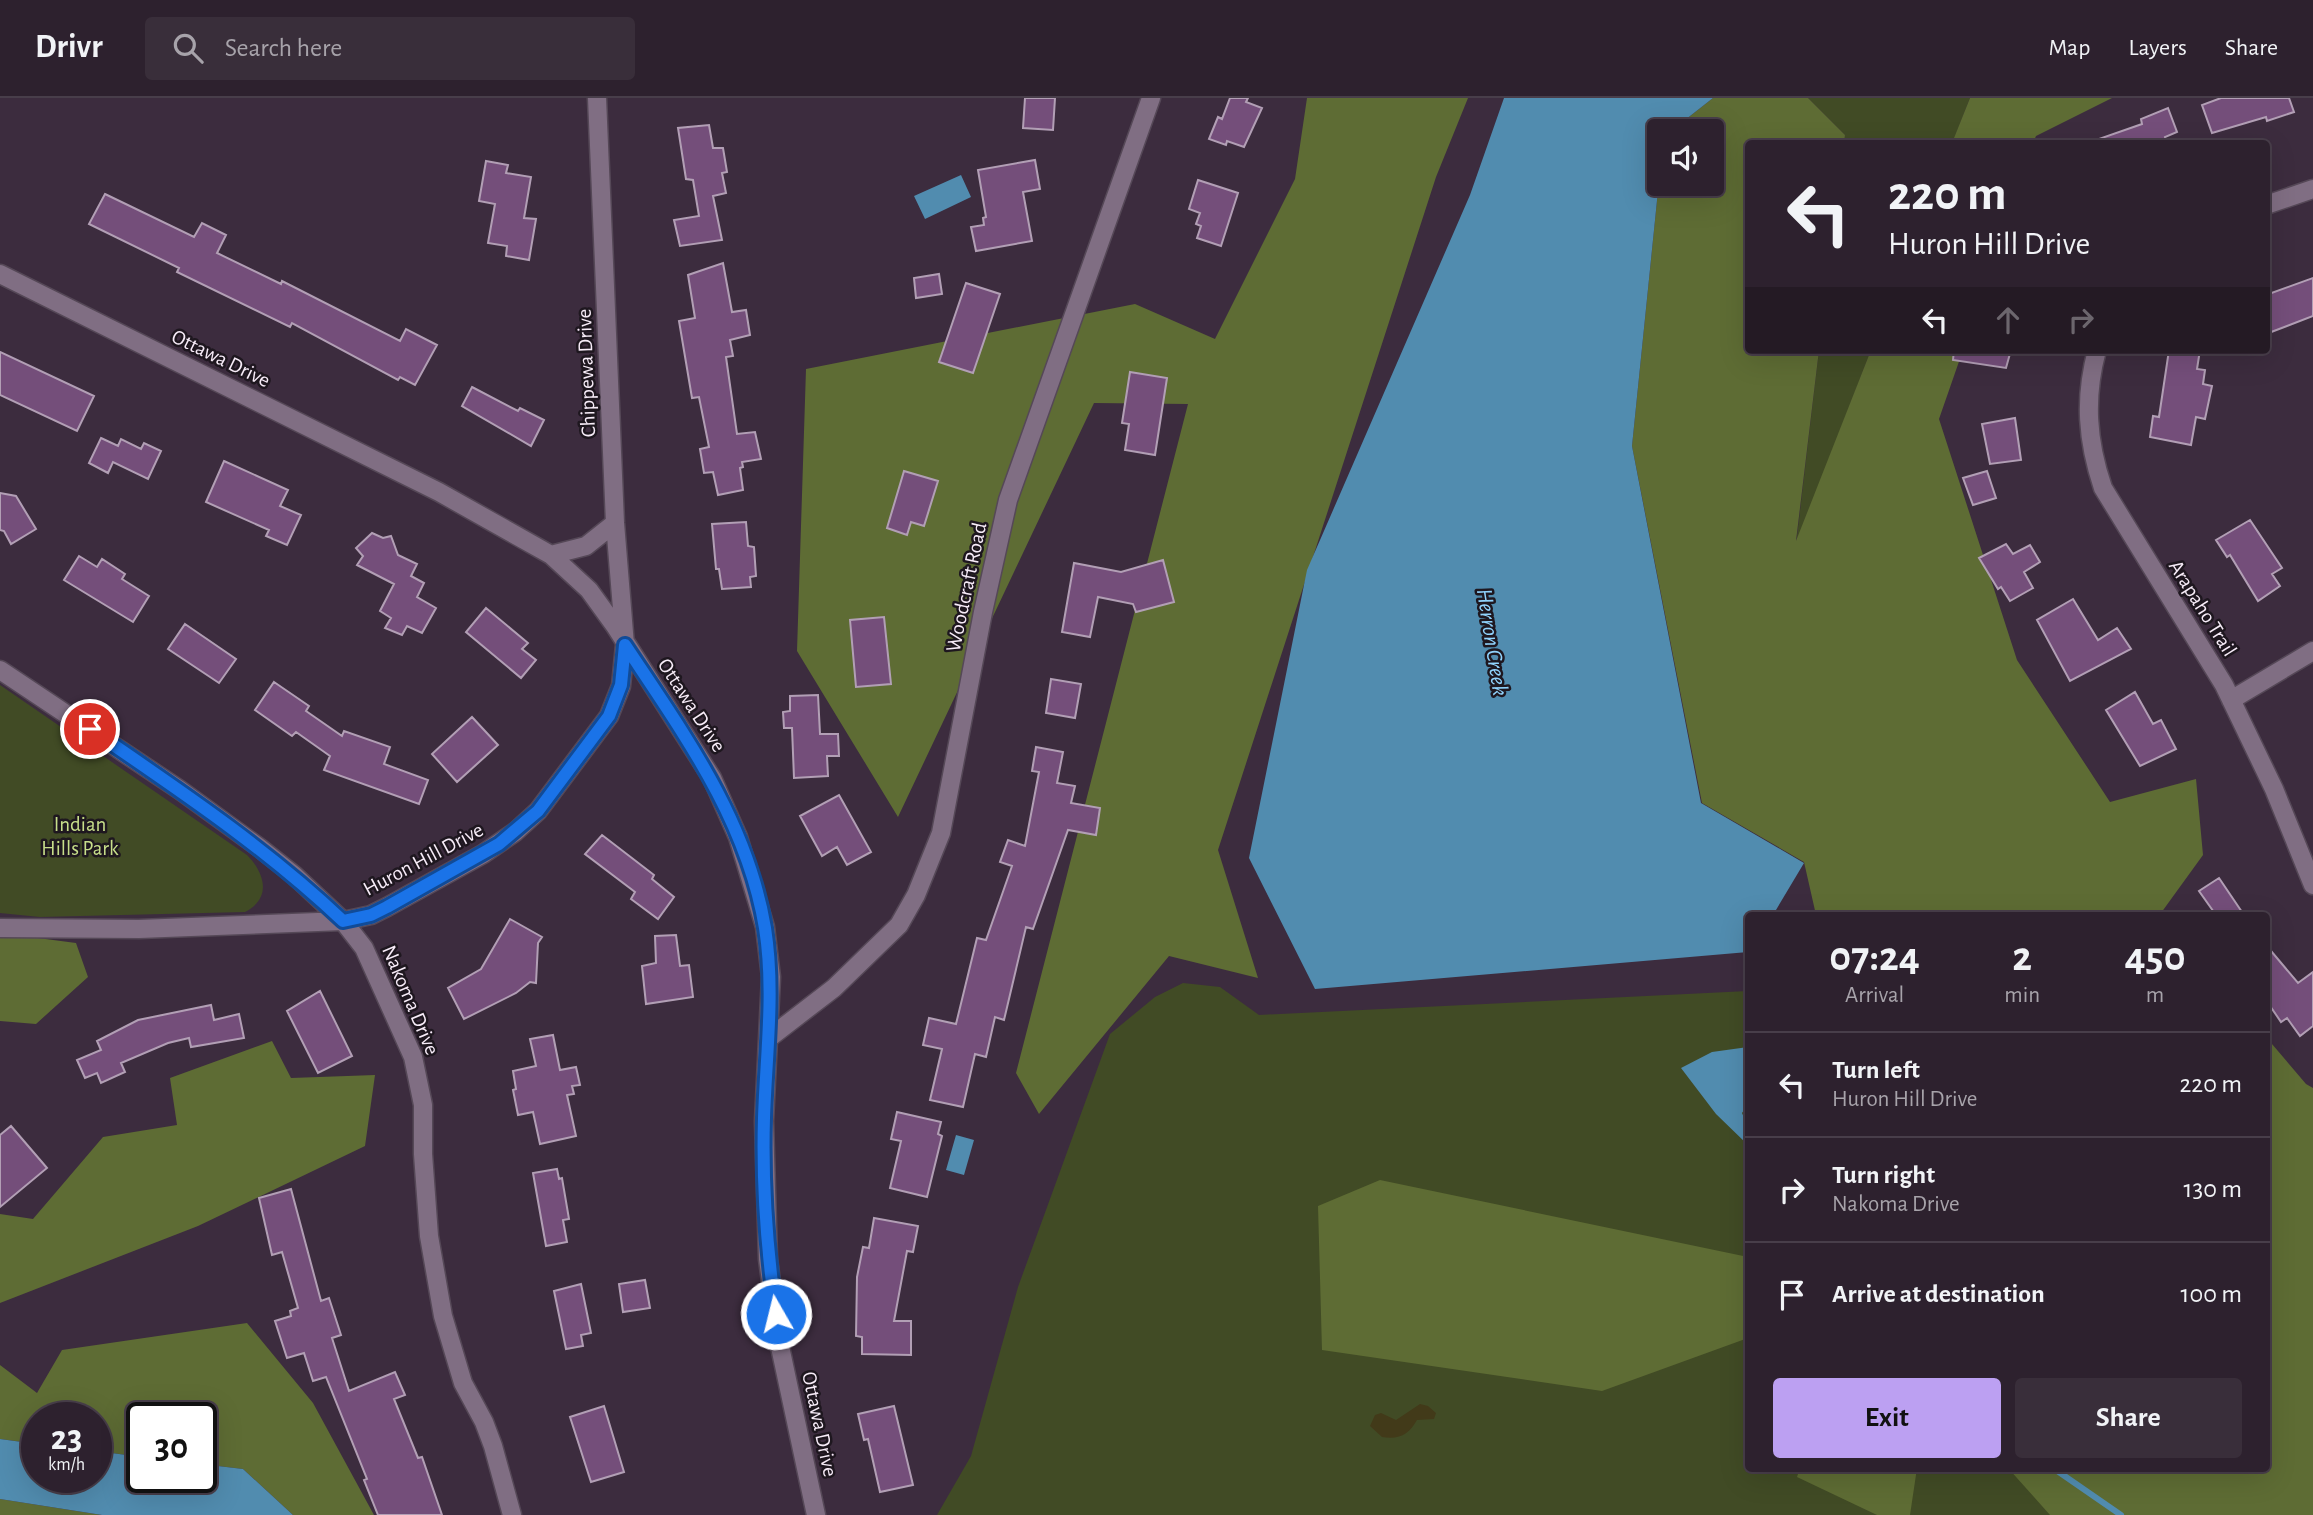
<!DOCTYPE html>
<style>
body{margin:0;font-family:"Alegreya Sans",sans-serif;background:#392e3a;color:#f1f3f6;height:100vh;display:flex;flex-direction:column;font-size:26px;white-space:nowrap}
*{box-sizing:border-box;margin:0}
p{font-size:23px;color:#a7a3aa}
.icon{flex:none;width:38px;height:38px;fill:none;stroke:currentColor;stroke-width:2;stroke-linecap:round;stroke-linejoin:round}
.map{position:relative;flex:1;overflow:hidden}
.sheet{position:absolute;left:1745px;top:814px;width:525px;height:560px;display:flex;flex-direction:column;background:#2d212e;border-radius:7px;box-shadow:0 7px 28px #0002,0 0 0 2px #483e4a}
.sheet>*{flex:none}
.banner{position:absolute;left:1745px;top:42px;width:525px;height:214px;border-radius:7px;box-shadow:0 7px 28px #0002,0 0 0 2px #483e4a;background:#2d212e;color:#f1f3f6;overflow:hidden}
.fabs{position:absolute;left:1647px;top:21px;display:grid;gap:14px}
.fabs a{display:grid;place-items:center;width:77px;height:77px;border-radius:7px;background:#2d212e;box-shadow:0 7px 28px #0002,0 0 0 2px #483e4a;font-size:35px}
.speed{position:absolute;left:21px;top:1304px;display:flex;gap:14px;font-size:35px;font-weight:700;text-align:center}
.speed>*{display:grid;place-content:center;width:91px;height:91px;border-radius:50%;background:#2d212e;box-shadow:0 7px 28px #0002,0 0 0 2px #483e4a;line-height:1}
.speed small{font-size:18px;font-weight:400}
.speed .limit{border:4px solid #111;border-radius:10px;background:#fff;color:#111}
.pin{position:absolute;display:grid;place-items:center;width:60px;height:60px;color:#fff;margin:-30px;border:4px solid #fff;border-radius:50%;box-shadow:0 2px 7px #0007}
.me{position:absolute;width:77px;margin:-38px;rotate:352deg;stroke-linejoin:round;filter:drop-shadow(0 0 5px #0008)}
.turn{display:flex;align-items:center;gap:24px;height:147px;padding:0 28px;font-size:32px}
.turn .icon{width:91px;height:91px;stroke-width:2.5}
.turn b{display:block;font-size:49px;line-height:60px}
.lanes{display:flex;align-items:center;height:66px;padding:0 28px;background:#0003;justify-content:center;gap:35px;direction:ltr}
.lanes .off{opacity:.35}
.eta{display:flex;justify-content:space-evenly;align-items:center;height:119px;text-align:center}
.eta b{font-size:42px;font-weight:700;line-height:49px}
.cta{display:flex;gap:14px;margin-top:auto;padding:14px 28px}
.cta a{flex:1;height:80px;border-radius:7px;background:#bca0f2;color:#111;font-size:28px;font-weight:700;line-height:80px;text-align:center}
.cta a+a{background:#392e3a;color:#f1f3f6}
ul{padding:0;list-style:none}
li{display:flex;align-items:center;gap:21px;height:105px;padding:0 28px;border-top:2px solid #483e4a}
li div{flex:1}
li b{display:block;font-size:26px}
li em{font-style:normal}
header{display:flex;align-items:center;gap:42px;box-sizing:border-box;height:98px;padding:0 35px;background:#2d212e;border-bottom:2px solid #483e4a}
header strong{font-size:33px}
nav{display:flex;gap:38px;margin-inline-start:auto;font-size:24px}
.search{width:490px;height:63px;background:#392e3a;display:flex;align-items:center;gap:18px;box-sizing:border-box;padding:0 24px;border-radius:7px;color:#a7a3aa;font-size:26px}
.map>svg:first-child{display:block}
.green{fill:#414b25}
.forest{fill:#5e6c34}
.sand{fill:#423a19}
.water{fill:#518caf}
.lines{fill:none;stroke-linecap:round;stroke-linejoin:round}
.stream{stroke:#518caf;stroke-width:6}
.building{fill:#744e7a;stroke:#b29fb5;stroke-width:2}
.minor-casing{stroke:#554857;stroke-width:21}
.minor{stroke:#806e83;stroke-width:18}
.route-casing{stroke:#114b97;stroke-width:18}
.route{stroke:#1a73e8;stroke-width:12}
.labels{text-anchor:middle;stroke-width:5;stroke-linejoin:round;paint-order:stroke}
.street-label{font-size:21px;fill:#f7ecf8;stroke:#1e171f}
.park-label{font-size:21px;fill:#c7de8a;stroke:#1e171f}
.water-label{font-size:23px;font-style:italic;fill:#90d3fd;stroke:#1e171f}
</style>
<header>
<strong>Drivr</strong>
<div class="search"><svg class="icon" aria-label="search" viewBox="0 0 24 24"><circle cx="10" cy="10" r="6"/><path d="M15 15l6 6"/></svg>Search here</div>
<nav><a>Map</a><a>Layers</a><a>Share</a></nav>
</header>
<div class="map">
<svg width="2313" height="1417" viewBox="0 0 2313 1417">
<rect width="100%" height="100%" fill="#3c2c3e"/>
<!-- green -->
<path class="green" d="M1808 0H1970L1952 46 1844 45 1845 37Z
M1819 252H1871L1796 447Z
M0 587 247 757C265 775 272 800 245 814L40 819 0 815Z
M1183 885 1220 889 1259 917 1748 893V1370H2042L2080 1417H937L971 1358 1018 1189 1110 936 1155 899Z"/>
<!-- forest -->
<path class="forest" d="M1307 0H1468L1436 79 1218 752 1258 880 1169 858 1039 1016 1016 975 1188 306 1094 305 898 719 797 553 806 271 1135 206 1215 241 1295 81Z
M1713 0H1808L1845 37 1844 45 1748 46V252H1819L1796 443 1871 252H1963L1939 321 2017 562 2110 704 2196 681 2203 757 2161 815 2162 817H1816L1804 764 1702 705 1632 348 1659 83V86H1712V33H1671Z
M1970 0H2112L2036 38 2033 45H1952Z
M0 835 76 845 88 879 36 926 0 923Z
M2266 939 2306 986 2313 990V1417H2050L2008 1370H2266Z
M272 943 291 980 375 977 365 1048 198 1128 0 1205V1116L33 1121 103 1039 177 1027 170 980Z
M1380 1082 1748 1159V1240L1602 1293 1322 1252 1318 1108Z
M247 1225 313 1305 374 1417H293L243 1371 201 1366V1320H142V1359L96 1353V1320H37V1346L0 1341V1267L37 1295 62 1252Z
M1800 1370H1917L1910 1417H1877L1797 1379Z
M0 1401 102 1417H0Z"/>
<!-- sand -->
<path class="sand" d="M1420 1306 1428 1308 1436 1315 1434 1321 1417 1322C1409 1336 1400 1342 1382 1339L1370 1328 1375 1317 1381 1315 1396 1322Z"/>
<!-- water -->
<path class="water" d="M1504 0H1713L1671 33H1659V83L1632 348 1701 705 1804 765 1773 817H1748V854L1315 891 1249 760 1307 472 1470 97Z
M961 77 971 99 925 121 914 98Z
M1748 949V1006L1742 1015 1748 1029V1047L1716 1016 1681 970 1712 954Z
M956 1037 974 1042 964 1077 946 1072Z
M0 1341 37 1346V1379H96V1353L142 1359V1379H201V1366L243 1371 293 1417H102L0 1401Z"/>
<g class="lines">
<!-- stream -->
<path class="stream" d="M2053 1370 2121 1417"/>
</g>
<!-- building -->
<path class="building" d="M1025 0H1055L1053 32 1023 30Z
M1230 0H1248L1246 4 1262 10 1244 49 1227 43 1226 47 1209 41 1218 19 1222 21Z
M2221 0H2289L2294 14 2267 23 2266 19 2212 35 2202 7Z
M2168 10 2177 34 2165 39 2167 46H2094L2093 43 2142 26 2141 21Z
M709 27 713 50H723L727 74 722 75 726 95 713 98 722 142 680 148 674 122 699 118 693 82 686 81 678 30Z
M1035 62 1040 91 1023 94 1032 143 976 153 971 129 984 127 983 120 986 119 978 72Z
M486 63 508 67 506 75 531 79 524 120 536 121 529 162 506 158 507 148 488 145 495 106 479 103Z
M1198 82 1238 95 1221 148 1197 140 1201 128 1196 126 1200 115 1189 111Z
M105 96 194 139 202 125 226 137 217 155 281 186 282 183 400 243 406 231 437 247 415 287 400 279 398 282 292 225 290 229 177 174 179 170 89 126Z
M723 165 732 214 746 212 750 237 730 242 733 258 726 259 737 336 755 334 761 361 742 364 743 369 740 370 743 392 718 397 713 374 704 375 700 351 709 349 699 299 692 300 679 223 695 220 688 177Z
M939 176 942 196 916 200 914 180Z
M2313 180V218L2266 236V197Z
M966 185 1000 196 973 275 939 264Z
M1954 252H2011L2006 270 1953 262Z
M2169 252H2200L2197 271 2205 272 2203 286 2212 288 2205 321 2196 319 2191 347 2150 339 2153 318 2159 319Z
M0 254 94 298 77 333 0 297Z
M1130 274 1167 280 1155 357 1125 352 1129 326 1122 325Z
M472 289 518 313 520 310 544 322 531 348 462 308Z
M2015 320 2021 362 1990 366 1982 326Z
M101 340 118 348 121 341 141 351 144 345 161 353 148 381 113 364 108 375 89 365Z
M224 363 288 392 280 408 301 417 287 447 266 438 269 432 206 404Z
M904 373 938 383 924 428 911 424 907 437 887 430Z
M1987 373 1996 400 1973 407 1963 380Z
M0 395 16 398 36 431 11 446 4 433 0 432Z
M2250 422 2282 470 2272 476 2280 488 2258 503 2230 457 2227 459 2216 442Z
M746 424 748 448 754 449 756 478 750 479 751 489 722 491 719 471H716L712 426Z
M372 435 383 440 391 438 398 457 417 466 411 478 424 485 417 499 436 510 422 535 407 528 402 537 385 530 391 520 380 513 394 486 357 467 363 458 356 450Z
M2006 446 2013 456 2030 447 2040 464 2024 474 2033 490 2010 503 2001 489 1998 491 1979 460Z
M79 458 97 469 102 461 125 476 122 481 149 498 133 524 64 482Z
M1163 462 1174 504 1136 514 1133 506 1098 499 1090 539 1062 534 1074 465 1121 474Z
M2073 501 2098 542 2117 530 2131 551 2070 583 2037 522Z
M486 510 528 545 522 551 536 562 521 580 466 534Z
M884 519 891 586 856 589 850 522Z
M185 526 236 561 219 585 168 551Z
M1051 581 1081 586 1075 620 1046 615Z
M274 584 309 608 306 613 342 638 344 633 390 649 384 666 428 682 419 706 324 672 330 658 296 634 292 638 255 612Z
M2135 594 2153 626 2161 622 2176 651 2140 668 2106 612Z
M818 597 820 636H838L839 658H827L828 678 794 680 792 630H784L783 614 790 613V598Z
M472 619 498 647 457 684 432 656Z
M1036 649 1063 654 1057 685 1075 688 1071 705 1100 710 1096 737 1068 732 1033 831 1026 829 1004 922 995 919 986 959 975 956 963 1009 930 1002 942 951 923 947 929 920 956 926 977 840 986 842 1012 768 1000 764 1008 742 1025 748 1039 674 1032 673Z
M839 697 871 754 847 767 837 749 822 758 800 718Z
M602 737 654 777 652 781 674 799 658 821 631 801 635 794 585 756Z
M2219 780 2244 817H2216L2199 793Z
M510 821 542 839 538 845 536 885 530 884 516 895 464 921 448 890 481 871Z
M676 837 680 868 689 867 693 899 646 906 642 868 656 865 655 838Z
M2266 847 2298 885 2313 874V928L2300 938 2287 920 2281 924 2266 902Z
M320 893 352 958 318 975 287 913Z
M211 907 214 922 239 916 244 940 191 949 189 940 168 945 121 965 125 974 101 985 97 975 85 980 77 962 101 952 97 943 138 922Z
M553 937 560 972 576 969 580 987 572 988 574 996 567 997 576 1038 540 1046 533 1014 518 1017 513 992 516 991 513 973 536 968 530 941Z
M897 1014 941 1024 938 1036 942 1038 927 1099 890 1090 901 1043 891 1041Z
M11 1028 47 1070 0 1109V1037Z
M557 1071 559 1081 562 1080 569 1121 563 1122 567 1144 546 1148 533 1075Z
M291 1091 321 1203 329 1200 341 1237 332 1240 349 1293 395 1274 405 1297 394 1301 418 1360 422 1359 442 1417H378L364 1382 367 1381 326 1279 313 1283 304 1255 287 1260 275 1223 291 1218 290 1213 298 1210 282 1154 272 1157 259 1100Z
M874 1120 918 1128 913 1154 907 1153 894 1223H911V1257L862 1256V1239L856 1238 857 1179 863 1149 869 1150Z
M645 1182 650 1210 623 1214 619 1186Z
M581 1186 591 1235 581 1237 583 1248 566 1251 554 1193Z
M604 1308 624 1374 591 1384 570 1319Z
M894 1308 913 1387 880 1394 868 1341 864 1342 858 1316Z"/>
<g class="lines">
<defs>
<path id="minor" d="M2266 107 2313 91
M0 176 439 394 551 457 589 492 615 528 712 680 738 739 765 829 771 879 764 1023 768 1161 779 1244 816 1417
M2097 252C2084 300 2087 343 2103 390L2224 587 2274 691 2313 787
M551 457 586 448 615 425
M0 572 180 692 260 750 294 777 343 823 364 850 413 959 423 1007V1056L429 1138 443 1218 463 1285 484 1324 493 1348 512 1417
M2231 602 2313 553
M0 830 139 831 343 823 371 817 387 809 483 756 515 734 538 713 609 618 621 588 625 547 615 425 597 0
M769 940 834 890 899 827 916 797 941 735 983 514 1008 402 1151 0"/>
</defs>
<!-- minor casing -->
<use href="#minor" class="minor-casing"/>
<!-- minor -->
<use href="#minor" class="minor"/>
</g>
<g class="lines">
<defs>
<path id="route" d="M90 631C179 692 265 749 343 823L371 817 387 809 499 746 538 713 609 618 621 587 625 547C684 636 747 722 765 830 775 893 766 957 764 1020 762 1085 767 1152 776 1216"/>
</defs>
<!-- route casing -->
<use href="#route" class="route-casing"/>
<!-- route -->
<use href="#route" class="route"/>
</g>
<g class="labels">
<!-- street labels -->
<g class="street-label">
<text transform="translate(221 260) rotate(26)" y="7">Ottawa Drive</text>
<text transform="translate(586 275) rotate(-92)" y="7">Chippewa Drive</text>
<text transform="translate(966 489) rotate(-78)" y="7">Woodcraft Road</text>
<text transform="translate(2203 510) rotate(58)" y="7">Arapaho Trail</text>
<text transform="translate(692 607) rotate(57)" y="7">Ottawa Drive</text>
<text transform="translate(423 761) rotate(-28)" y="7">Huron Hill Drive</text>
<text transform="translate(411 902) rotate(67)" y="7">Nakoma Drive</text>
<text transform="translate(820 1326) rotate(78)" y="7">Ottawa Drive</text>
</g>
<!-- park labels -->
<g class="park-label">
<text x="80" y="733">Indian<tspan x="80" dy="24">Hills Park</tspan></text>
</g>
<!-- water labels -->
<g class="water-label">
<text transform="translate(1493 544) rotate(81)" y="8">Herron Creek</text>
</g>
</g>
</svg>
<div class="fabs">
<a><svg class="icon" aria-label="sound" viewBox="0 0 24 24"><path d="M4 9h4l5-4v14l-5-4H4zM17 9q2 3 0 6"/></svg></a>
</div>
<div class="speed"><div>23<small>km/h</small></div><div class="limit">30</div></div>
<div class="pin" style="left:90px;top:631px;background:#d93025"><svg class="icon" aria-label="arrive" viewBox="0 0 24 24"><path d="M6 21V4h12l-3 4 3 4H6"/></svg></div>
<svg class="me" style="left:776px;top:1216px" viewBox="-20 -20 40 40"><circle r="17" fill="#1a73e8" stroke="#fff" stroke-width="3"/><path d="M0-11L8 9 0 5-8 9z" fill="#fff"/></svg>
<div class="banner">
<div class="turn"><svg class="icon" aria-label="left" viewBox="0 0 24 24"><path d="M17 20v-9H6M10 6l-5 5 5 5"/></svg><div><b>220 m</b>Huron Hill Drive</div></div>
<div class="lanes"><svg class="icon" aria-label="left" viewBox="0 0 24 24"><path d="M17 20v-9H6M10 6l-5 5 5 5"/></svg><svg class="icon off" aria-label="ahead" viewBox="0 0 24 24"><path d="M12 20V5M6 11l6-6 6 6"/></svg><svg class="icon off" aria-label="right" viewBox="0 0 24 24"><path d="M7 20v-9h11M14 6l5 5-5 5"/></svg></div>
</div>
<section class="sheet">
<div class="eta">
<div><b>07:24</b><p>Arrival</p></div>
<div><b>2</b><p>min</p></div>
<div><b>450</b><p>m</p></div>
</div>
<ul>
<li><svg class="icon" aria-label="left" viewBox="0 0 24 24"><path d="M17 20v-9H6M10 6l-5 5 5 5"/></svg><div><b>Turn left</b><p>Huron Hill Drive</p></div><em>220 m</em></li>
<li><svg class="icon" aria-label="right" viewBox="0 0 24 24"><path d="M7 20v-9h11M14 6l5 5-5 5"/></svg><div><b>Turn right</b><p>Nakoma Drive</p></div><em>130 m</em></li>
<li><svg class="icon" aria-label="arrive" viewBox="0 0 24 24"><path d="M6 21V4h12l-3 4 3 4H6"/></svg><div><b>Arrive at destination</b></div><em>100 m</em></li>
</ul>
<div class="cta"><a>Exit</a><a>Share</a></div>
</section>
</div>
